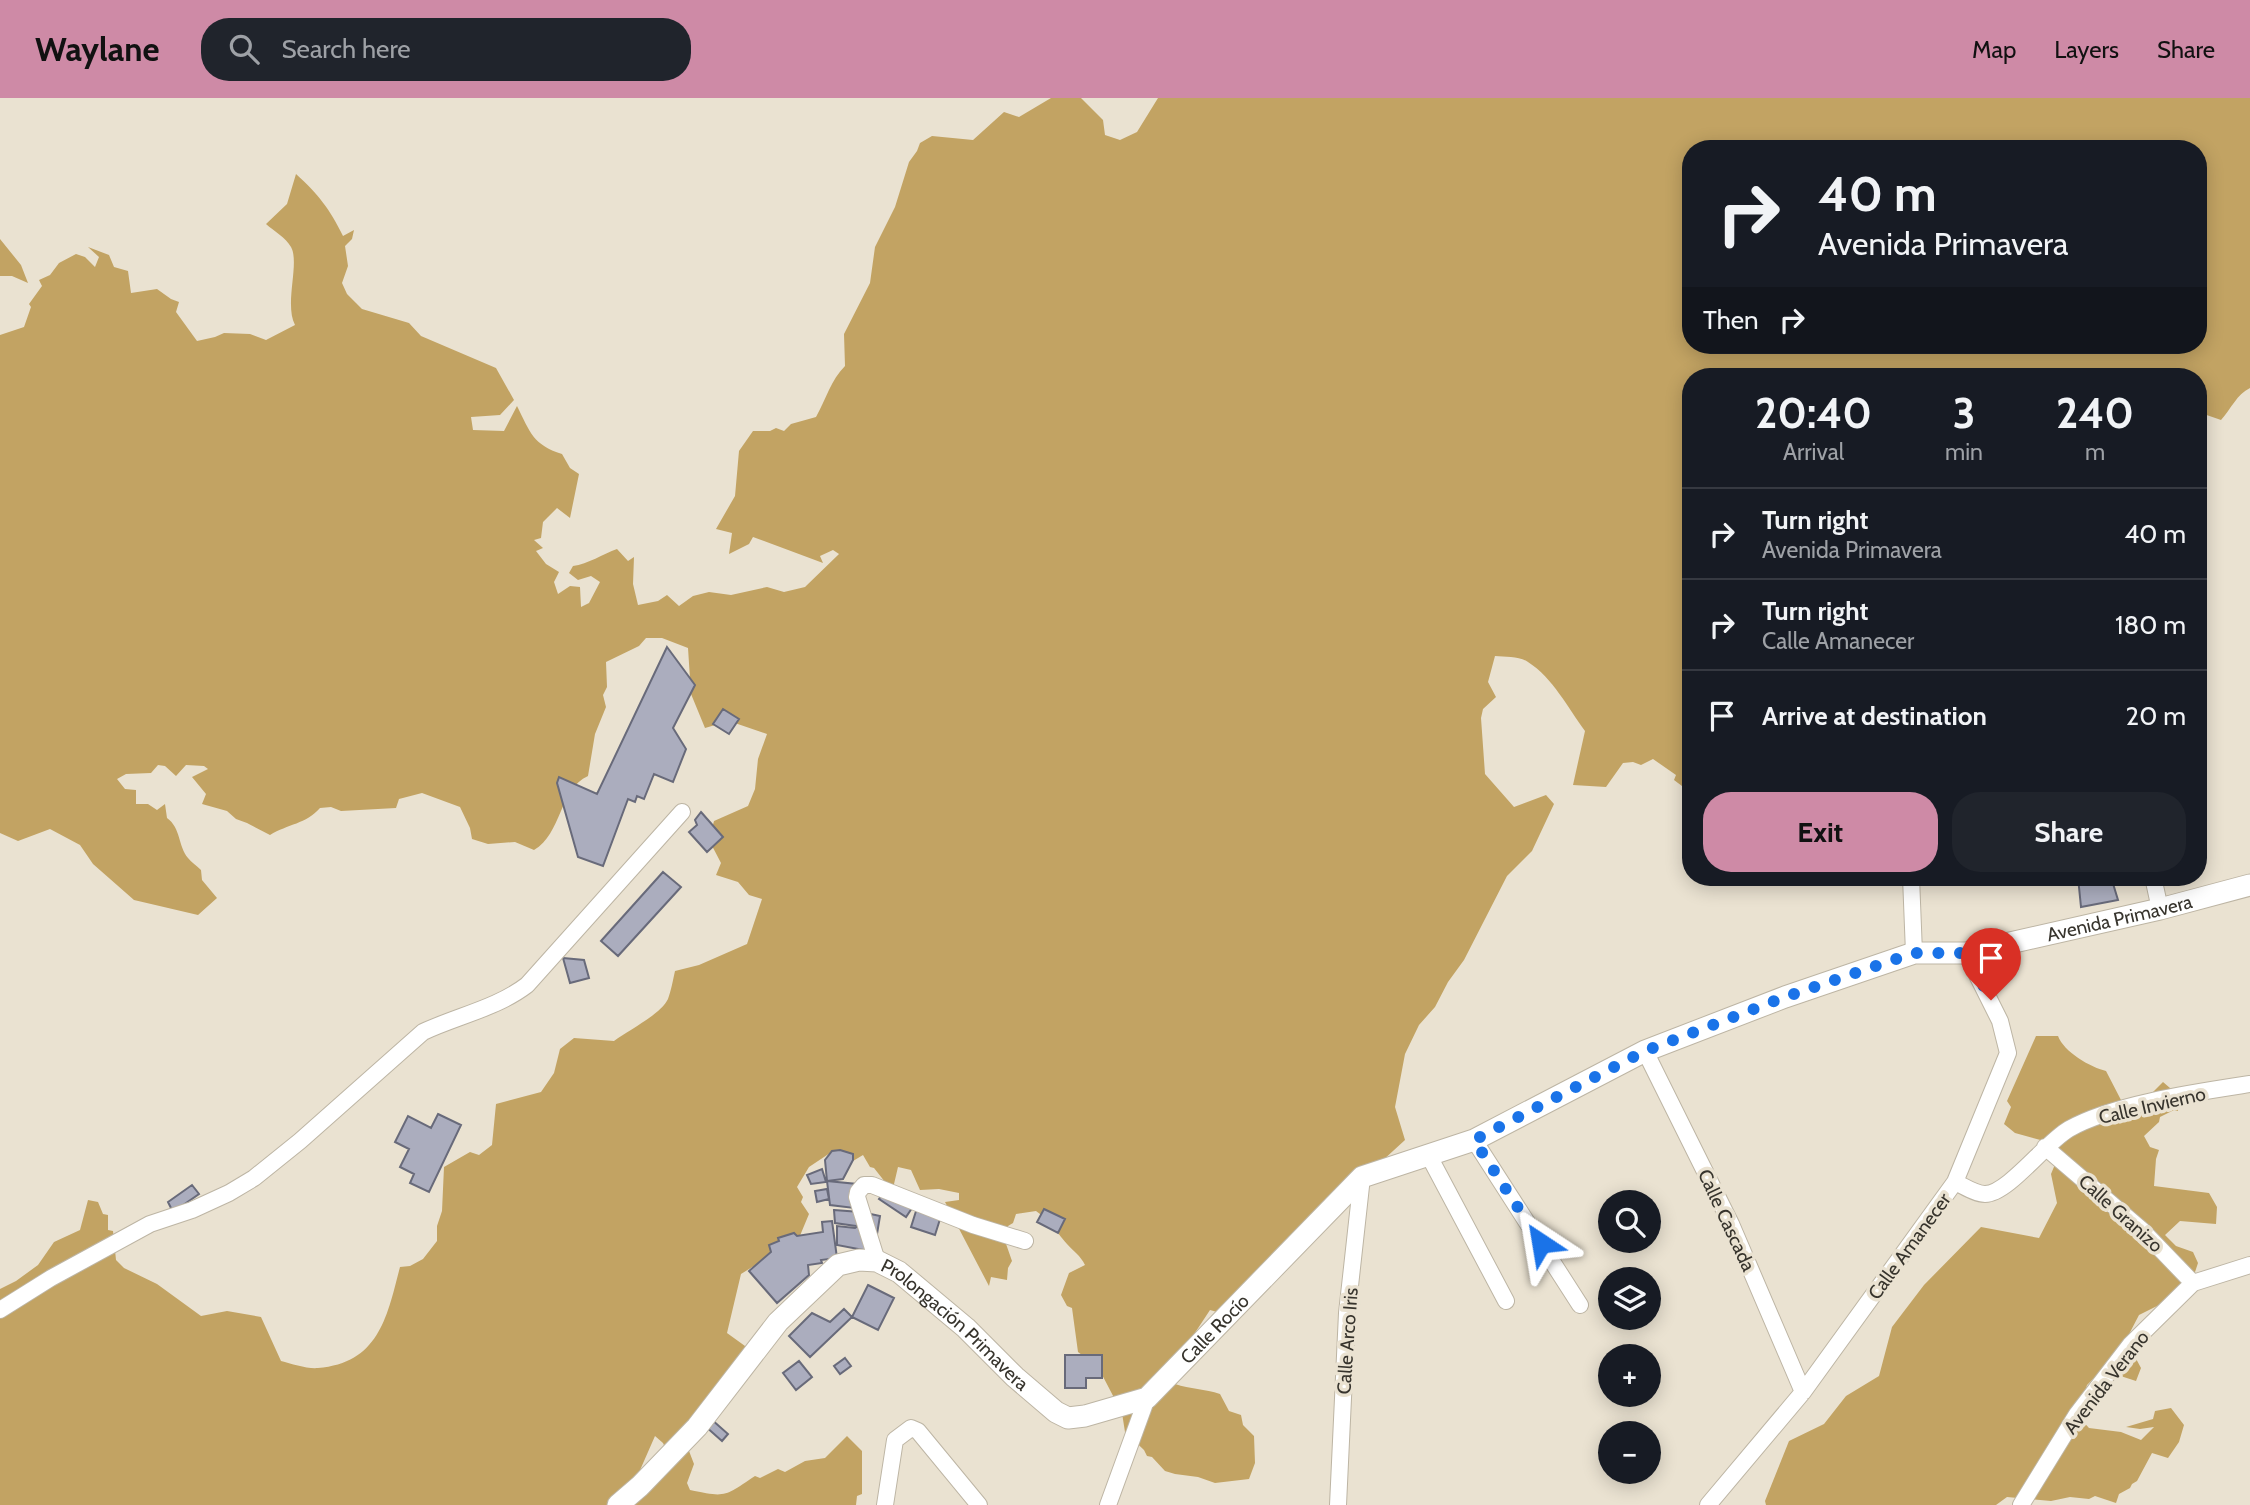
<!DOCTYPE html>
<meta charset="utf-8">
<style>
body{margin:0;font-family:Cabin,sans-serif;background:#20242c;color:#f1f3f6;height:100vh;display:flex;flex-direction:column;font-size:26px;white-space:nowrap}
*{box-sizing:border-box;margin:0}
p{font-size:23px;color:#9ea1a6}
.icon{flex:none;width:38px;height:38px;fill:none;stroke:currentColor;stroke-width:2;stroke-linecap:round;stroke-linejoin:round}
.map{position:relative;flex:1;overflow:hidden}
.panel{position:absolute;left:1682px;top:270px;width:525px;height:518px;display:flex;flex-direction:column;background:#171b24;border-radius:28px;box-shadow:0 4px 18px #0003}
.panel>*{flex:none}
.guide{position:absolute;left:1682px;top:42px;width:525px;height:214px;border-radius:28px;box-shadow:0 4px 18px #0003;background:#171b24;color:#f1f3f6;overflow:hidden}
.tools{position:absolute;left:1598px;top:1092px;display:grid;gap:14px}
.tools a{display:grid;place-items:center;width:63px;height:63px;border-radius:50%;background:#171b24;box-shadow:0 4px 18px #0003;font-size:35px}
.pin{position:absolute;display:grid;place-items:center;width:60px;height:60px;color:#fff;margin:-72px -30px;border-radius:50% 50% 50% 0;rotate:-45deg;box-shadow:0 0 7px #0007}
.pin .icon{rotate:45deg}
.me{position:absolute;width:77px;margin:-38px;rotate:327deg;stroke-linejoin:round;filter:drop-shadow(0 0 5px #0008)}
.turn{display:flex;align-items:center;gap:24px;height:147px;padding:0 21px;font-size:32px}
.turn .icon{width:91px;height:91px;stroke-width:2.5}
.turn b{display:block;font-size:49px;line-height:60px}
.then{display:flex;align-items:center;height:66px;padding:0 21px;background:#0003;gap:14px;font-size:26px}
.eta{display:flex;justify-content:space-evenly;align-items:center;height:119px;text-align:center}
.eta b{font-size:42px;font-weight:700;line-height:49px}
.button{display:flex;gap:14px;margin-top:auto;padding:14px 21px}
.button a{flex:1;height:80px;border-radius:28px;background:#ce8aa6;color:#111;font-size:28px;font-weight:700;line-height:80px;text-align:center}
.button a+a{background:#20242c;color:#f1f3f6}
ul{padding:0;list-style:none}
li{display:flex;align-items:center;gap:21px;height:91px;padding:0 21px;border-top:2px solid #363941}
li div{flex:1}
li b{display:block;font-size:26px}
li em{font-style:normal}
header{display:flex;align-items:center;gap:42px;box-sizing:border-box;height:98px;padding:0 35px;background:#ce8aa6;color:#111}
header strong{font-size:33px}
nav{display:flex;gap:38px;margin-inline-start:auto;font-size:24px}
.search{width:490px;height:63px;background:#20242c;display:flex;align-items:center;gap:18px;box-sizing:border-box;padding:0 24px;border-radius:28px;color:#9ea1a6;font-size:26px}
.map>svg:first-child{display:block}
.forest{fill:#c2a363;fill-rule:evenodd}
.building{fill:#abadbe;stroke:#686a7a;stroke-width:2}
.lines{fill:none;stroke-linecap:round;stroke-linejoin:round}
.minor-casing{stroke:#bdb5a4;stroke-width:18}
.tertiary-casing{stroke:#bdb5a4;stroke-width:23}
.minor{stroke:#fff;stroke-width:16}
.tertiary{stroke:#fff;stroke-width:21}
.route{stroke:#1a73e8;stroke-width:12;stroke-dasharray:0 21.6}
.labels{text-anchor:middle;stroke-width:7;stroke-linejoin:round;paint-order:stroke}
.street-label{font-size:19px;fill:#37342d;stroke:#eae2d1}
</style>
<header>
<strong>Waylane</strong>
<div class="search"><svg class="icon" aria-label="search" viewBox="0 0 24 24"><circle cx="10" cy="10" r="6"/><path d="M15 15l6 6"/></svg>Search here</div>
<nav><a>Map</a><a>Layers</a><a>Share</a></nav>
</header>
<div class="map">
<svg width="2250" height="1407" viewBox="0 0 2250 1407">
<rect width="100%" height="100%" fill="#eae2d1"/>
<!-- forest -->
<path class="forest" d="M1051 0H1081L1103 22 1105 37 1120 42 1137 34 1158 0H2250V290C2237 296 2231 311 2221 322L2198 314V278H1690V730L1683 728 1686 691 1674 682 1676 677 1653 661 1641 667 1633 664 1623 665 1606 689 1573 687 1585 633C1568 610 1553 580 1528 564 1519 558 1506 559 1495 558L1488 584 1496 599 1483 611 1481 620 1485 676 1514 709 1546 697 1554 706 1532 753 1507 778 1464 862 1448 884 1435 909 1419 927 1405 956 1395 1009 1405 1042 1217 1214 1210 1212 1179 1259 1175 1286C1190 1291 1205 1291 1220 1296L1229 1313 1241 1317 1243 1327 1254 1338 1255 1365 1249 1381 1215 1385 1198 1379 1175 1376 1165 1373 1152 1359 1147 1358 1144 1352 1125 1334 1122 1315 1098 1269 1078 1254 1072 1210 1067 1208 1061 1197 1069 1175 1085 1167C1080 1157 1074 1154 1067 1146 1054 1131 1053 1125 1036 1113L1016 1116 1013 1125 1008 1128 1005 1143 1012 1163 1008 1170 1007 1182 991 1179 989 1188 945 1104 959 1102V1095L939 1091 920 1092 911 1072 898 1069 894 1086 889 1089 874 1070 870 1069 863 1057 843 1069 830 1055 809 1069 797 1089 803 1099 801 1104 809 1116 799 1140 741 1176 727 1235 745 1248 749 1265 668 1356 663 1345 655 1338 637 1379 619 1407H0V1191L16 1183 38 1167 54 1144 80 1132 88 1102 98 1104 103 1116 108 1117V1132L113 1133 116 1162 124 1170 157 1186 201 1218 227 1213 261 1219 281 1263C292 1266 307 1271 318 1270 379 1265 387 1219 400 1169L410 1168 423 1161 437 1143V1128L442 1113 444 1069 470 1054 479 1057 492 1047 496 1006 541 994 554 975 560 951 574 940 614 943C629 932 661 916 668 901 671 893 673 882 675 873L699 867 747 846 762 801 749 797 738 784 716 777 721 765 709 742 714 723 748 708 755 691 758 661 767 636 729 623 705 630 691 596 688 550 662 540H646L639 548 606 564 607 589 603 597 606 609 595 636 588 678C559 691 562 736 534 752L515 744 488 746 472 741 470 730 460 709 422 695 399 701 396 710 341 713 331 709 320 710C306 726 288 726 270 737L247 725 236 721 227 713 202 706 206 696 192 679 208 671 204 668 186 667 176 678 165 668 158 667 151 675 126 676 117 681 125 691 136 692V706H148L157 712 165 706 167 720C181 730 178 748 188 760 191 764 197 768 201 772L202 782 217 800 198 817 134 802 93 766 80 747 50 731 18 743 0 735V237L24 229 31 209 29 206 42 188 39 182 50 177 59 165 76 156 85 159 95 169 99 159 88 149 109 157 114 169 128 173 131 195 157 191 171 201 179 204 176 214 197 243 215 239 224 235 250 236 266 242 295 227C284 206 300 165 291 149 286 140 274 133 266 126L287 106 296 76C318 96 330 111 343 138L354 132 352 141 345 148 348 168 342 185 347 196 362 211 409 225 421 238 496 270 514 302 500 317 471 319 473 332 504 333 517 308C530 334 533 347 562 356L570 370 579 376 570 420 557 410 543 424 541 440 534 442 543 450 536 453 546 466 559 474 554 484 558 496 570 488 580 489 581 509 589 505 600 484 591 478 578 482 569 475 573 468C588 466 603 456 617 451L628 463 634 459 633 486 638 507 658 503 667 497 679 508 693 498 709 494 731 497 767 489 784 494 805 489 839 456 833 452 820 458 823 465 753 439 749 446 729 456 732 435 716 431 735 398 739 353 753 333H770L776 330 784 333 791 326 816 319C826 301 831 282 845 268L844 236 870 185 875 149 895 109 909 64 917 53 920 45 932 38 973 42 1004 14 1019 19ZM1690 51H2198V247H1690Z
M0 141 21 167 28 185 12 178H0Z
M2036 938H2058C2064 954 2090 969 2106 973L2121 1002 2144 1003 2163 984 2177 996 2178 1013 2174 1012 2160 1019 2159 1024 2144 1038 2150 1049 2159 1052 2156 1061 2154 1088 2209 1095 2217 1109 2216 1126 2180 1123 2165 1137 2176 1148 2193 1154 2198 1165 2193 1180 2167 1203 2139 1217 2126 1242 2141 1270 2136 1283 2102 1272 2087 1287 2078 1318 2089 1330 2121 1334 2141 1342 2154 1329 2140 1331 2126 1329 2153 1321 2155 1313 2171 1310 2184 1327 2179 1344 2168 1360 2152 1355 2137 1383 2132 1386 2130 1390 2119 1396 2116 1405 2095 1398 2089 1401 2070 1399 2051 1403 2007 1399 1996 1407H1766L1765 1403 1789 1343 1824 1326 1846 1298 1879 1278 1892 1229 1924 1187 1981 1129 2039 1140 2057 1105 2051 1076 2056 1064 2048 1044 2015 1035 2004 1026 2011 1009 2007 1003Z
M847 1338 862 1353V1396L857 1398 856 1407H634L651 1378 689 1353 694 1366 687 1385 690 1392C727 1400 725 1398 755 1378L760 1380 778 1371 785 1374 805 1363 825 1360Z"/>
<!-- building -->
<path class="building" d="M667 549 695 587 673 630 686 651 673 684 654 676 644 701 637 698 635 704 628 701 603 768 578 759 557 685 559 679 597 696Z
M723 611 739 621 729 636 713 626Z
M701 714 723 739 707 754 689 734 697 727 695 722Z
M663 774 681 789 618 858 601 843Z
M2078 779H2111L2118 802 2081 809Z
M563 860 584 862 589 880 570 885Z
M438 1016 461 1027 429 1094 410 1085 414 1076 400 1069 409 1051 395 1044 408 1018 431 1030Z
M840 1052 853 1056V1062L843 1081 827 1083 825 1062 832 1053Z
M822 1071 826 1084 811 1086 807 1077Z
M827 1083 857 1086 854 1110 830 1107Z
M192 1087 199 1096 173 1114 168 1104Z
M827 1091 829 1101 817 1104 815 1093Z
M886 1091 916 1104 906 1119 879 1101Z
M917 1110 941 1118 935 1137 911 1129Z
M1044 1111 1065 1121 1058 1135 1037 1124Z
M834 1112 860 1114 861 1125 856 1128 835 1125Z
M866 1115 880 1118 874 1154 837 1147V1128L855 1130 864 1123Z
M832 1123 837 1160 821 1162 822 1165 808 1167 809 1177 777 1205 749 1173 771 1154 769 1147 779 1143 778 1140 794 1135 797 1138 823 1134 822 1124Z
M868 1187 894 1200 878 1232 852 1219Z
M844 1211 852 1219 810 1259 789 1238 812 1215 830 1224Z
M1065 1257H1102V1280H1086V1290H1065Z
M845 1260 851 1268 840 1276 834 1268Z
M799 1263 812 1279 796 1292 783 1275Z
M711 1321 728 1336 722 1343 705 1328Z"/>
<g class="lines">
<defs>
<path id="minor" d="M1911 779 1914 855
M2153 779 2160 811
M1645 953 1731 1126 1803 1294
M1474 1042 1580 1207
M2045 1049 2142 1132 2193 1185
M1429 1058 1506 1203
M1955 1084C1964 1088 1975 1096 1985 1096 2008 1096 2046 1044 2069 1031 2113 1006 2198 994 2250 986
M877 1163 857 1099 858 1094 864 1087H872L973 1127 1025 1143
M0 1212 51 1180 150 1126 192 1112 229 1095 254 1080 300 1043 423 934C457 918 497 910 527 887L682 714
M885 1407 895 1342 911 1330 918 1333 979 1407
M1108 1407 1147 1300
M1338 1407 1347 1215 1362 1079
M1708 1407 1803 1294 1955 1084 2008 955 2000 923 1966 855
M2021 1407 2077 1316 2130 1247 2193 1185 2250 1167"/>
<g id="tertiary">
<path id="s1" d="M618 1407 640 1388 697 1329 778 1224 838 1167 859 1162 877 1163 899 1174 966 1230 1015 1279 1056 1314 1068 1320 1085 1318 1147 1300 1362 1079 1474 1042 1645 953 1785 899 1914 855H1966L2160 811 2250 787"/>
</g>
</defs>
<!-- minor casing -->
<use href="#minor" class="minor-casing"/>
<!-- tertiary casing -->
<use href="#tertiary" class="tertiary-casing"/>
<!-- minor -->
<use href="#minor" class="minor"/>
<!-- tertiary -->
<use href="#tertiary" class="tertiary"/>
</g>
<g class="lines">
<!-- route -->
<path class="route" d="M1541 1145 1474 1042 1645 953 1785 899 1914 855H1966L1991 902"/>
</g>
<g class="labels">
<!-- street labels -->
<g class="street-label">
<text dy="7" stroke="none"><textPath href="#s1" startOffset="1811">Avenida Primavera</textPath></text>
<text transform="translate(2152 1007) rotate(-13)" y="7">Calle Invierno</text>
<text transform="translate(2121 1115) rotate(42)" y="7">Calle Granizo</text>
<text transform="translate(1727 1122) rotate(65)" y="7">Calle Cascada</text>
<text transform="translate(1909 1148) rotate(-54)" y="7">Calle Amanecer</text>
<text dy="7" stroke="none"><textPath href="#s1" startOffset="467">Prolongación Primavera</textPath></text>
<text dy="7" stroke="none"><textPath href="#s1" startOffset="793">Calle Rocío</textPath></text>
<text transform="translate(1347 1243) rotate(-86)" y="7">Calle Arco Iris</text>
<text transform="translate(2106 1284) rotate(-52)" y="7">Avenida Verano</text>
</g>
</g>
</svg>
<div class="tools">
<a><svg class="icon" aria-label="search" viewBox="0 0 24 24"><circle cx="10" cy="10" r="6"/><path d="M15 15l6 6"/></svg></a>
<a><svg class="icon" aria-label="layers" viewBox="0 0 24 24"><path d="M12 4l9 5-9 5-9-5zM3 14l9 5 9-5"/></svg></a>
<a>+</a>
<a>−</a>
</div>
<div class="pin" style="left:1991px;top:902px;background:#d93025"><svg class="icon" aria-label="arrive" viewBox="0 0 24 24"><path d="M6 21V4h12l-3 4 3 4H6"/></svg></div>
<svg class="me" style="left:1541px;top:1145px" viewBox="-20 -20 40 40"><path d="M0-17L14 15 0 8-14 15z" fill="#1a73e8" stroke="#fff" stroke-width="4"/></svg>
<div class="guide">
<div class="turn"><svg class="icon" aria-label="right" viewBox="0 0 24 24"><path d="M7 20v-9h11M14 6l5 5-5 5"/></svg><div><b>40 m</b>Avenida Primavera</div></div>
<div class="then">Then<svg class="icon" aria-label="right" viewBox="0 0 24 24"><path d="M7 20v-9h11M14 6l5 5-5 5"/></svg></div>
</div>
<section class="panel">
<div class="eta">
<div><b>20:40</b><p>Arrival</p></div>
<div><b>3</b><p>min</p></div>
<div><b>240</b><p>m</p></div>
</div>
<ul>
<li><svg class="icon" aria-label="right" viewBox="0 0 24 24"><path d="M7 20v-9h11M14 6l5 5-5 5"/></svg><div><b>Turn right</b><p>Avenida Primavera</p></div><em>40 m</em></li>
<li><svg class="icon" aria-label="right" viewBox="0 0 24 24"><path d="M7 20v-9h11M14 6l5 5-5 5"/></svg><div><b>Turn right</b><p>Calle Amanecer</p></div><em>180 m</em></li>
<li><svg class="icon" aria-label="arrive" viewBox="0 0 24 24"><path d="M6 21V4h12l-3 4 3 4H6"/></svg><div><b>Arrive at destination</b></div><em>20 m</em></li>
</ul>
<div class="button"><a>Exit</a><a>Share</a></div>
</section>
</div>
